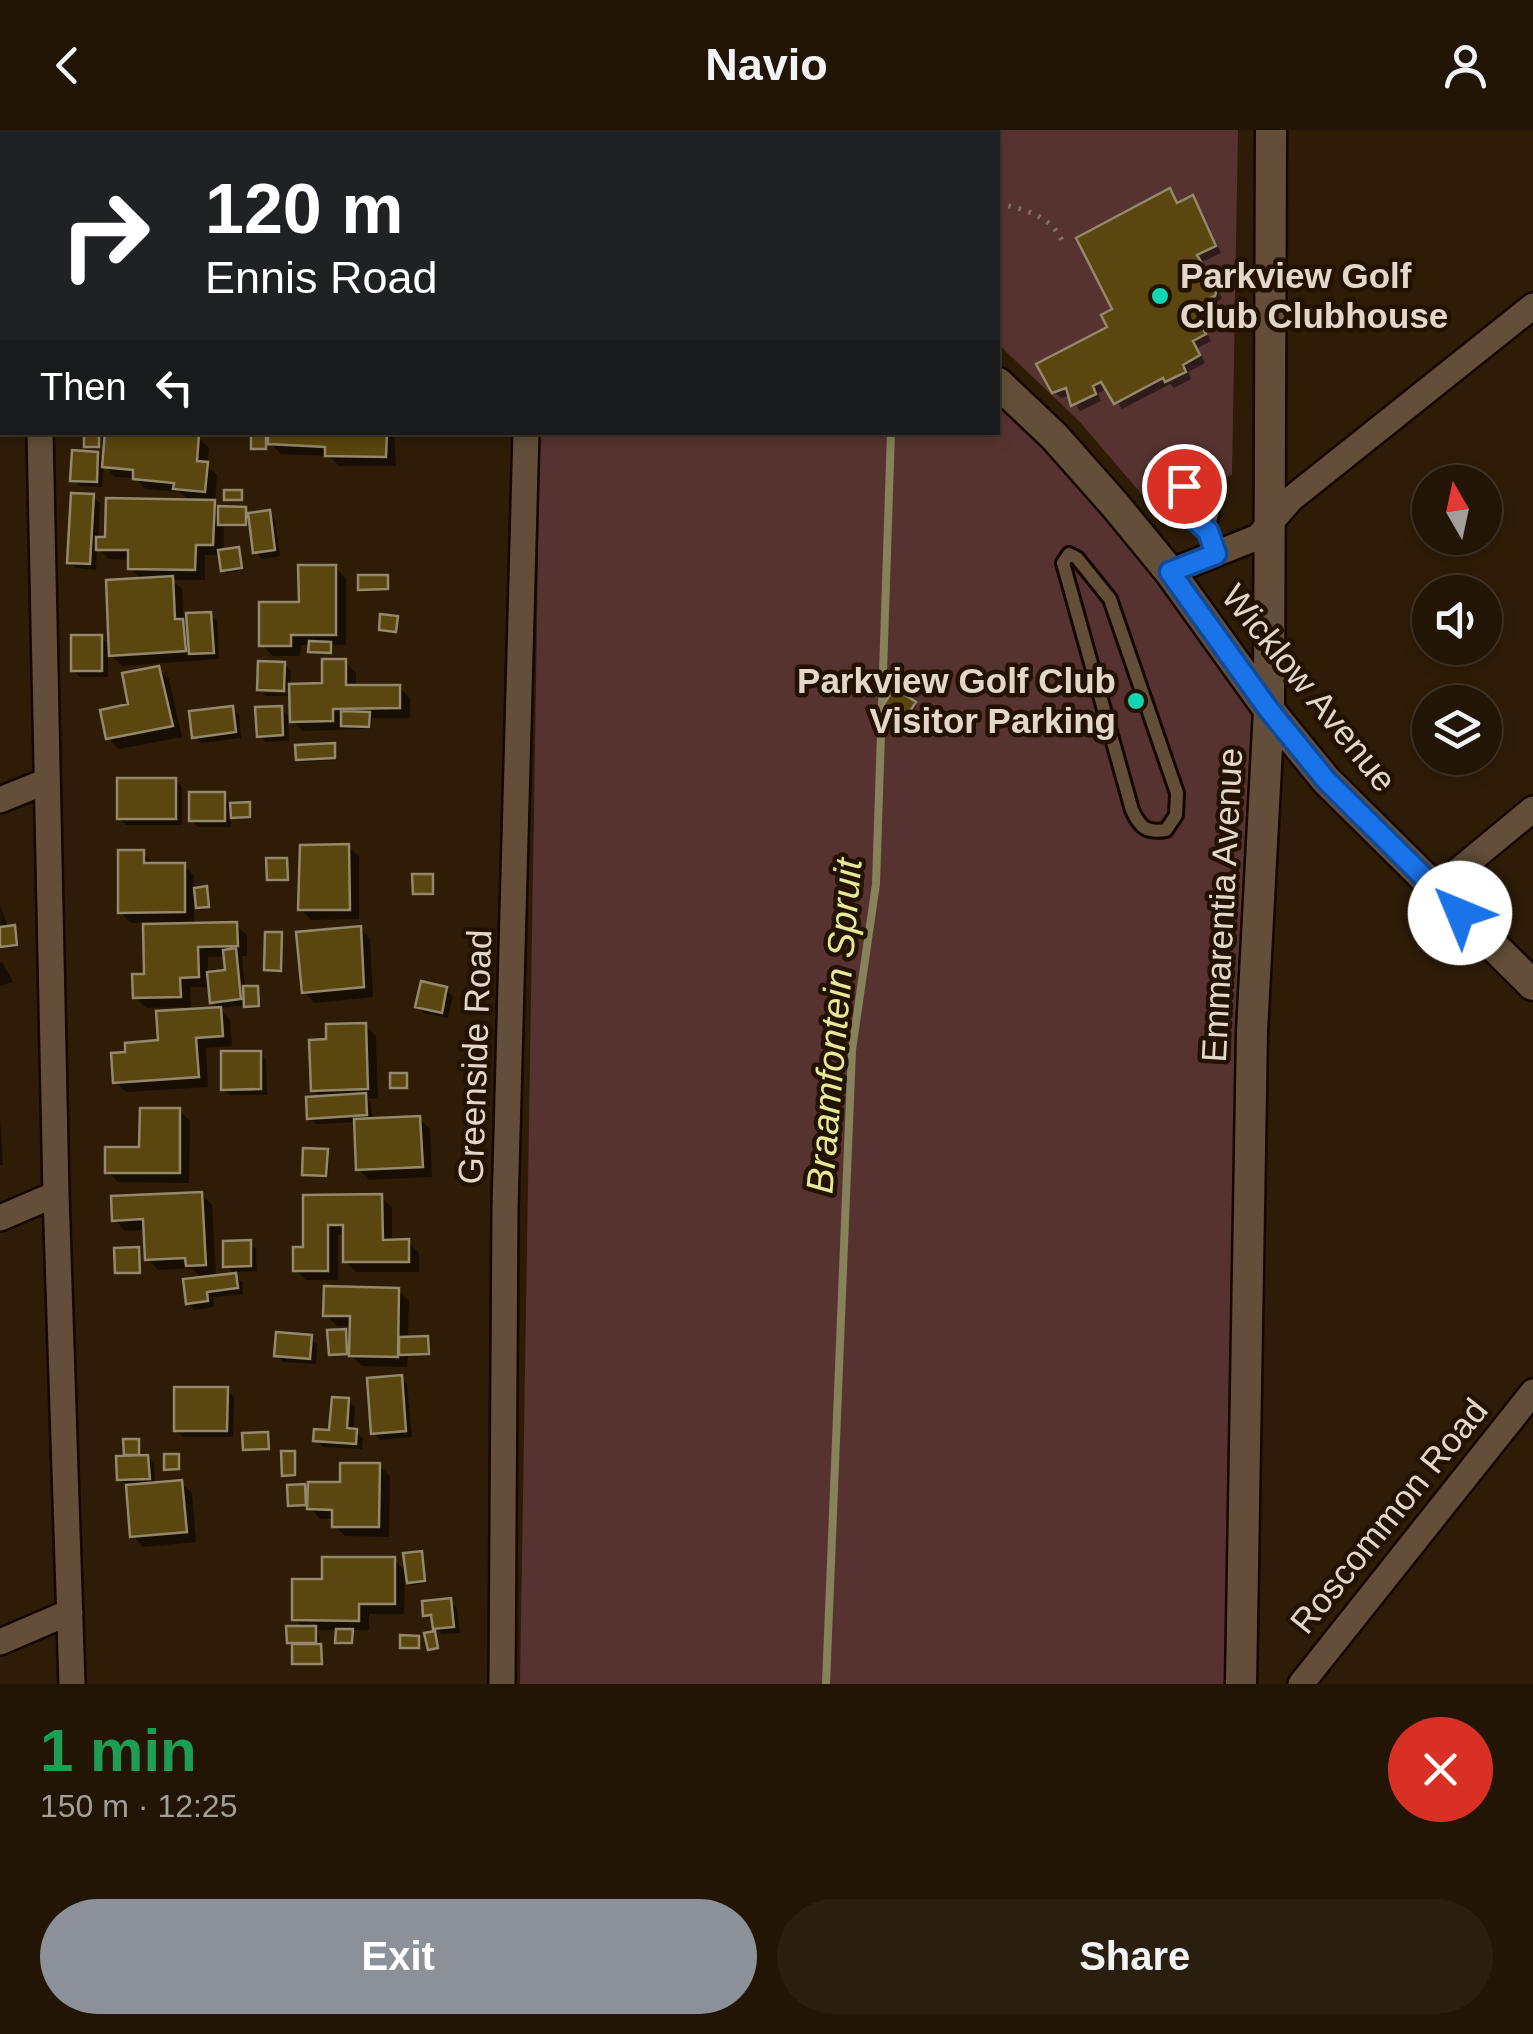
<!DOCTYPE html>
<meta charset="utf-8">
<style>
body{margin:0;font-family:Helvetica,sans-serif;background:#2a1e0f;color:#f1f3f6;height:100vh;display:flex;flex-direction:column;font-size:38px;white-space:nowrap}
*{box-sizing:border-box;margin:0}
p{font-size:32px;color:#a29f9a}
.icon{flex:none;width:55px;height:55px;fill:none;stroke:currentColor;stroke-width:2;stroke-linecap:round;stroke-linejoin:round}
.map{position:relative;height:1554px;overflow:hidden}
.side{display:flex;flex-direction:column;background:#221505;flex:1}
.side>*{flex:none}
.banner{position:absolute;left:0px;top:0px;width:1000px;height:305px;box-shadow:0 5px 15px #0003,0 0 0 2px #3f3427;background:#202124;color:#fff;overflow:hidden}
.needle{width:65px;rotate:351deg}
.buttons{position:absolute;left:1412px;top:335px;display:grid;gap:20px}
.buttons a{display:grid;place-items:center;width:90px;height:90px;border-radius:50%;background:#221505;box-shadow:0 5px 15px #0003,0 0 0 2px #3f3427;font-size:50px}
.pin{position:absolute;display:grid;place-items:center;width:85px;height:85px;color:#fff;margin:-42px;border:5px solid #fff;border-radius:50%;box-shadow:0 2px 10px #0007}
.me{position:absolute;width:110px;margin:-55px;rotate:315deg;stroke-linejoin:round;filter:drop-shadow(0 0 8px #0008)}
.turn{display:flex;align-items:center;gap:35px;height:210px;padding:0 40px;font-size:45px}
.turn .icon{width:130px;height:130px;stroke-width:2.5}
.turn b{display:block;font-size:70px;line-height:85px}
.then{display:flex;align-items:center;height:95px;padding:0 40px;background:#0003;gap:20px;font-size:38px}
.round{display:grid;place-items:center;flex:none;width:105px;height:105px;border-radius:52px;background:#2a1e0f}
.headline{display:flex;align-items:center;justify-content:space-between;height:170px;padding:0 40px}
h1{font-size:60px;font-weight:600;line-height:75px;color:#1e9e55}
.primary-button{display:flex;gap:20px;margin-top:auto;padding:20px 40px}
.primary-button a{flex:1;height:115px;border-radius:60px;background:#8c9099;color:#fff;font-size:40px;font-weight:600;line-height:115px;text-align:center}
.primary-button a+a{background:#2a1e0f;color:#f1f3f6}
header{display:flex;justify-content:space-between;align-items:center;height:130px;padding:0 40px;background:#221505;font-size:45px;font-weight:600}
.map>svg:first-child{display:block}
.green{fill:#563331}
.shadow{fill:#0007;fill-rule:evenodd}
.lines{fill:none;stroke-linecap:round;stroke-linejoin:round}
.stream{stroke:#86835a;stroke-width:8}
.building{fill:#5a470f;stroke:#93886b;stroke-width:2.5}
.lane-casing{stroke:#150600;stroke-width:18}
.street-casing{stroke:#150600;stroke-width:30}
.secondary-casing{stroke:#150600;stroke-width:35}
.path{stroke:#817160;stroke-width:5;stroke-dasharray:2.5 8;stroke-linecap:butt}
.lane{stroke:#634f39;stroke-width:12}
.street{stroke:#634f39;stroke-width:25}
.secondary{stroke:#634f39;stroke-width:30}
.route-casing{stroke:#114b97;stroke-width:25}
.route{stroke:#1a73e8;stroke-width:18}
.poi-dot{fill:#14d5b3;stroke:#241201;stroke-width:4}
.labels{text-anchor:middle;stroke-width:9;stroke-linejoin:round;paint-order:stroke}
.poi-label{font-size:35px;font-weight:bold;fill:#e3d6ca;stroke:#241201;text-anchor:start}
.street-label{font-size:35px;fill:#e3d6ca;stroke:#241201}
.water-label{font-size:38px;font-style:italic;fill:#e6e996;stroke:#241201}
</style>
<header><svg class="icon" aria-label="back" viewBox="0 0 24 24"><path d="M15 5l-7 7 7 7"/></svg>Navio<svg class="icon" aria-label="person" viewBox="0 0 24 24"><circle cx="12" cy="8" r="4"/><path d="M4 21q1-7 8-7t8 7"/></svg></header>
<div class="map">
<svg width="1533" height="1554" viewBox="0 0 1533 1554">
<rect width="100%" height="100%" fill="#2e1c07"/>
<!-- green -->
<path class="green" d="M699 0H1238L1232 345 1144 367 1079 291 998 214V2Z
M998 276 1016 291 1152 435 1269 580 1245 1554H520L540 303 998 302Z"/>
<!-- shadow -->
<path class="shadow" d="M134 0H205L198 2Z
M0 15 2 17 0 98Z
M1170 61 1180 74 1193 68 1199 75 1221 123 1202 132 1222 168 1213 176 1221 192 1205 200 1211 211 1198 218 1205 233 1188 242 1191 249 1174 258 1170 254 1122 279 1108 258 1098 263 1101 271 1080 281 1070 265 1061 268 1054 261 1110 198 1115 180Z
M108 302 198 308 209 318 207 336 217 345 215 374 219 379 248 382V397H224L223 421 239 419 244 440 226 443 221 425H205V450H172L182 459 184 493 190 498 210 485 217 491 219 529 122 536 108 522V547H80L73 540 101 507 111 517 143 451 130 438 131 430 109 429 97 417 96 440 76 438 70 432 93 367 100 373 98 410H107L191 372 180 362 146 359 135 348 115 347 104 335 102 357 80 356 73 350 97 324 105 332Z
M253 302H394L396 336H339L329 326 281 324 267 310V321H256Z
M269 383 275 390 280 426 262 429 256 422Z
M335 438 346 448V515H333V524L313 523 311 515H301L300 526H273L262 515Z
M387 447 390 461 361 458Z
M345 532 356 543V557H399L410 568V588H372L371 599 303 601 288 586 289 611 266 612 259 605 281 578 292 590V566H266L263 563 296 564V559L263 558V562L260 559 284 534 291 541 290 556H325Z
M159 539 169 549 182 607 119 619 108 608Z
M915 574 917 576 907 592 887 579Z
M232 579 239 585 241 608 201 613 195 606Z
M334 616 337 630 301 632 299 629Z
M175 650 182 657V695H126L119 688Z
M224 664 231 676 249 675 252 689H236L231 684V697H198L191 690Z
M348 716 359 727V789L311 790 301 779Z
M143 723 154 734 184 735 194 746V760L208 762 210 779 201 780 194 773V796L236 795 247 805V826H242L245 859 260 861 261 878 249 879 246 875 219 878 213 872 211 857H190L191 881 220 879 230 890 232 916 206 918 208 957 126 962 115 952 161 913 184 882V877L146 878 135 867 146 847V792L131 793 120 782ZM226 826 227 842 208 845V827Z
M286 731 290 751 272 752 269 749Z
M432 746 435 766H418L415 763Z
M0 775 9 799 17 801 19 817 3 818 1 816Z
M360 798 370 809 373 867 315 873 304 862Z
M281 805 283 807 282 842H269L267 839Z
M2 832 13 852 0 856V833Z
M446 860 453 866 448 888 424 883 418 876Z
M365 895 376 906 378 968 368 969 371 972 373 991 419 988 430 999 432 1047 369 1050 359 1039 357 992 316 994 310 988 322 969 313 959 329 912Z
M260 923 266 930 267 965H230L224 959Z
M179 980 190 991 189 1053 118 1052 108 1042 142 1020Z
M0 990 3 1035H0Z
M327 1022 329 1024 328 1048 307 1047 304 1044Z
M201 1064 212 1075 216 1148 235 1146 242 1152 243 1164 213 1167 214 1177 195 1180 188 1173 203 1150 192 1138 158 1140 148 1129 146 1100 125 1101 115 1090Z
M306 1067H381L392 1077V1112H408L419 1123V1142H356L345 1131V1105H338V1150H306L296 1140 306 1119Z
M250 1113 256 1119 257 1141 232 1142 226 1136Z
M138 1119 142 1144 120 1145 117 1142Z
M398 1160 409 1171 408 1209H427L430 1226H408L407 1237 362 1236 352 1226 331 1224 345 1202 348 1217H352L353 1196H337L326 1185Z
M310 1207 317 1214 316 1234 283 1232 277 1225Z
M401 1248 407 1255 412 1307 380 1310 373 1303Z
M227 1260 234 1267 233 1307H183L176 1300Z
M348 1271 355 1277 353 1301 363 1308 362 1319 323 1317 316 1310 332 1303Z
M267 1305 271 1320 246 1319Z
M138 1311 141 1328 148 1327 154 1334 155 1355 181 1353 192 1363 196 1412 143 1417 133 1406 128 1356 119 1349 130 1328 126 1324Z
M294 1324 297 1347H287L285 1345Z
M379 1336 390 1346 389 1407 345 1406 334 1395V1389H320L310 1377 290 1375 304 1357 310 1363 342 1355Z
M421 1424 427 1453 412 1455 405 1448 404 1484H369V1500H350L354 1504V1514L341 1515 338 1500H318L323 1535 295 1533V1514L289 1512 304 1499 295 1489 324 1452 394 1430 408 1443Z
M450 1471 457 1478 460 1503 442 1504 435 1498 434 1491 425 1485Z"/>
<g class="lines">
<!-- stream -->
<path class="stream" d="M826 1554 852 920 876 754 891 302"/>
</g>
<!-- building -->
<path class="building" d="M0 12 2 19 0 84Z
M1170 58 1177 73 1193 65 1216 116 1197 125 1217 159 1215 166 1208 169 1216 184 1200 193 1206 204 1193 211 1200 225 1183 235 1186 242 1165 252 1163 248 1114 274 1101 252 1093 256 1096 264 1071 276 1066 258 1052 263 1036 234 1107 197 1101 185 1112 179 1076 108Z
M84 302H99V317H84Z
M105 302 199 305 197 331 208 332 205 362 173 359 174 353 133 349V340L102 337Z
M251 302H266V319H251Z
M268 302H387L386 327 325 326V317L268 314Z
M72 320 98 322 97 352 70 351Z
M224 360H242V370H224Z
M71 363 94 364 90 434 67 433Z
M106 368 215 370 213 415H196L195 440 128 439V420H96V407H105Z
M218 376 246 377V395H218Z
M270 380 275 420 253 423 248 383Z
M239 417 242 438 221 441 218 420Z
M298 435H336V505H291V516H259V472H299Z
M358 445H388V459L358 460Z
M173 446 175 489H183L186 521 109 526 106 450Z
M211 482 214 523 189 524 186 483Z
M380 484 398 486 396 502 379 500Z
M71 505H102V541H71Z
M309 511 331 512V523L308 522Z
M322 529H346V555H400V578L333 579V591L290 592 289 554 322 553Z
M258 531 285 532 284 561 257 560Z
M159 536 173 596 106 609 100 580 128 574 122 543Z
M894 558 916 572 904 591 882 577Z
M233 576 236 602 192 608 189 581Z
M282 576 283 605 257 607 255 577Z
M341 581 370 582 369 597 341 596Z
M335 613V628L296 630 295 615Z
M117 648H176V689H117Z
M189 662H225V691H189Z
M250 672V687L231 688 230 673Z
M349 714 350 780H298L300 715Z
M118 720H144V733H185V782L118 783Z
M266 728H287L288 750H267Z
M412 744H433V764H413Z
M207 756 209 777 196 778 194 758Z
M237 792 238 816 198 817 199 847 180 848 181 867 133 868 132 844H144L143 794Z
M15 795 17 815 0 817V797Z
M361 796 364 857 302 863 296 802Z
M265 802H282L281 841 264 840Z
M236 818 241 869 210 873 207 842 225 840 223 820Z
M421 851 447 857 442 883 415 877Z
M243 856H258L259 876 244 877Z
M221 877 223 906 196 908 199 947 113 953 111 923 125 922V913L158 910 156 881Z
M366 893 368 959 311 961 309 910 326 909V894Z
M221 921H261V959L221 960Z
M390 943H407V958H390Z
M366 963 367 985 307 989 306 967Z
M140 978H180V1043H105V1017H139Z
M420 986 423 1037 356 1040 354 989Z
M303 1018 328 1019 326 1046 302 1045Z
M202 1062 206 1135 186 1136 185 1128 145 1130 143 1089 112 1091 111 1066Z
M382 1064 383 1110 409 1109V1132H343V1095H328V1141H293V1117H303V1065Z
M251 1110V1136L223 1137V1111Z
M139 1117 140 1143H115L114 1118Z
M236 1143 238 1158 207 1162 208 1171 186 1174 183 1149Z
M324 1156 399 1158 398 1227 349 1226 350 1186H323Z
M346 1199 347 1224 329 1225 327 1200Z
M276 1202 312 1205 310 1229 274 1226Z
M428 1206 429 1224 399 1225V1207Z
M402 1245 406 1301 371 1304 367 1248Z
M174 1257H228L227 1301H174Z
M332 1267 349 1268 347 1298 357 1299 356 1314 313 1311 314 1299 329 1300Z
M268 1302 269 1319 243 1320 242 1303Z
M123 1309H139V1325H124Z
M281 1321H295V1345L282 1346Z
M164 1324H179V1339L164 1340Z
M148 1325 150 1349 117 1350 116 1326Z
M340 1333H380L379 1397H332V1380L307 1379 308 1352H340Z
M182 1350 187 1402 130 1407 126 1355Z
M305 1354 306 1375 288 1376 287 1355Z
M422 1421 425 1451 407 1453 403 1423Z
M322 1427H395V1474H359V1491L292 1490V1449H322Z
M451 1468 454 1497 433 1499 431 1485 423 1486 422 1471Z
M286 1496H316V1513H287Z
M336 1499H353L352 1513H335Z
M435 1501 438 1518 428 1520 424 1503Z
M400 1505 419 1506V1518H400Z
M292 1514H321L322 1534H292Z"/>
<g class="lines">
<defs>
<path id="lane" d="M1202 352 1212 384 1208 401
M1184 356 1195 389 1208 401 1216 424
M1069 424 1077 428 1110 469 1177 663 1176 685 1166 700C1147 703 1140 698 1132 680L1063 433Z"/>
<path id="street" d="M66 0 68 2
M520 0 521 2
M40 302 56 1064 72 1554
M1170 442 1258 407 1291 369 1533 176
M0 670 47 651
M1436 759 1533 679
M0 1088 56 1064
M0 1512 70 1482
M502 1554 505 1078 526 302
M1301 1554 1533 1262"/>
<path id="secondary" d="M642 0 646 2
M462 2 470 0
M547 2 579 0
M0 150 2 149
M998 253 1054 306 1115 375 1170 442 1269 580 1326 650 1533 855
M1241 1554 1252 901 1269 580 1271 0"/>
</defs>
<!-- lane casing -->
<use href="#lane" class="lane-casing"/>
<!-- street casing -->
<use href="#street" class="street-casing"/>
<!-- secondary casing -->
<use href="#secondary" class="secondary-casing"/>
<!-- path -->
<path class="path" d="M967 0 969 2
M998 74C1024 78 1057 88 1064 117
M998 88V94"/>
<!-- lane -->
<use href="#lane" class="lane"/>
<!-- street -->
<use href="#street" class="street"/>
<!-- secondary -->
<use href="#secondary" class="secondary"/>
</g>
<g class="lines">
<defs>
<path id="route" d="M1184 356 1194 389 1208 401 1216 424 1170 442 1269 580 1326 650 1460 783"/>
</defs>
<!-- route casing -->
<use href="#route" class="route-casing"/>
<!-- route -->
<use href="#route" class="route"/>
</g>
<!-- markers -->
<g class="poi-dot">
<circle cx="1160" cy="166" r="10"/>
<circle cx="1136" cy="571" r="10"/>
</g>
<g class="labels">
<!-- poi labels -->
<g class="poi-label">
<text x="1180" y="158">Parkview Golf<tspan x="1180" dy="40">Club Clubhouse</tspan></text>
<text x="1116" y="563" text-anchor="end">Parkview Golf Club<tspan x="1116" dy="40">Visitor Parking</tspan></text>
</g>
<!-- street labels -->
<g class="street-label">
<text transform="translate(1309 558) rotate(51)" y="12">Wicklow Avenue</text>
<text transform="translate(1222 775) rotate(-87)" y="12">Emmarentia Avenue</text>
<text transform="translate(475 927) rotate(-88)" y="12">Greenside Road</text>
<text transform="translate(1389 1386) rotate(-51)" y="12">Roscommon Road</text>
</g>
<!-- water labels -->
<g class="water-label">
<text transform="translate(834 896) rotate(-85)" y="13">Braamfontein Spruit</text>
</g>
</g>
</svg>
<div class="buttons">
<a><svg class="needle" viewBox="-14 -14 28 28"><path d="M0-13l5 13h-10z" fill="#e53935"/><path d="M0 13l5-13h-10z" fill="#a29f9a"/></svg></a>
<a><svg class="icon" aria-label="sound" viewBox="0 0 24 24"><path d="M4 9h4l5-4v14l-5-4H4zM17 9q2 3 0 6"/></svg></a>
<a><svg class="icon" aria-label="layers" viewBox="0 0 24 24"><path d="M12 4l9 5-9 5-9-5zM3 14l9 5 9-5"/></svg></a>
</div>
<div class="pin" style="left:1184px;top:356px;background:#d93025"><svg class="icon" aria-label="arrive" viewBox="0 0 24 24"><path d="M6 21V4h12l-3 4 3 4H6"/></svg></div>
<svg class="me" style="left:1460px;top:783px" viewBox="-20 -20 40 40"><circle r="19" fill="#fff"/><path d="M0-13L10 11 0 6-10 11z" fill="#1a73e8"/></svg>
<div class="banner">
<div class="turn"><svg class="icon" aria-label="right" viewBox="0 0 24 24"><path d="M7 20v-9h11M14 6l5 5-5 5"/></svg><div><b>120 m</b>Ennis Road</div></div>
<div class="then">Then<svg class="icon" aria-label="left" viewBox="0 0 24 24"><path d="M17 20v-9H6M10 6l-5 5 5 5"/></svg></div>
</div>
</div>
<section class="side">
<div class="headline"><div><h1>1 min</h1><p>150 m · 12:25</p></div><a class="round" style="background:#d93025;color:#fff"><svg class="icon" aria-label="close" viewBox="0 0 24 24"><path d="M6 6l12 12M18 6L6 18"/></svg></a></div>
<div class="primary-button"><a>Exit</a><a>Share</a></div>
</section>
